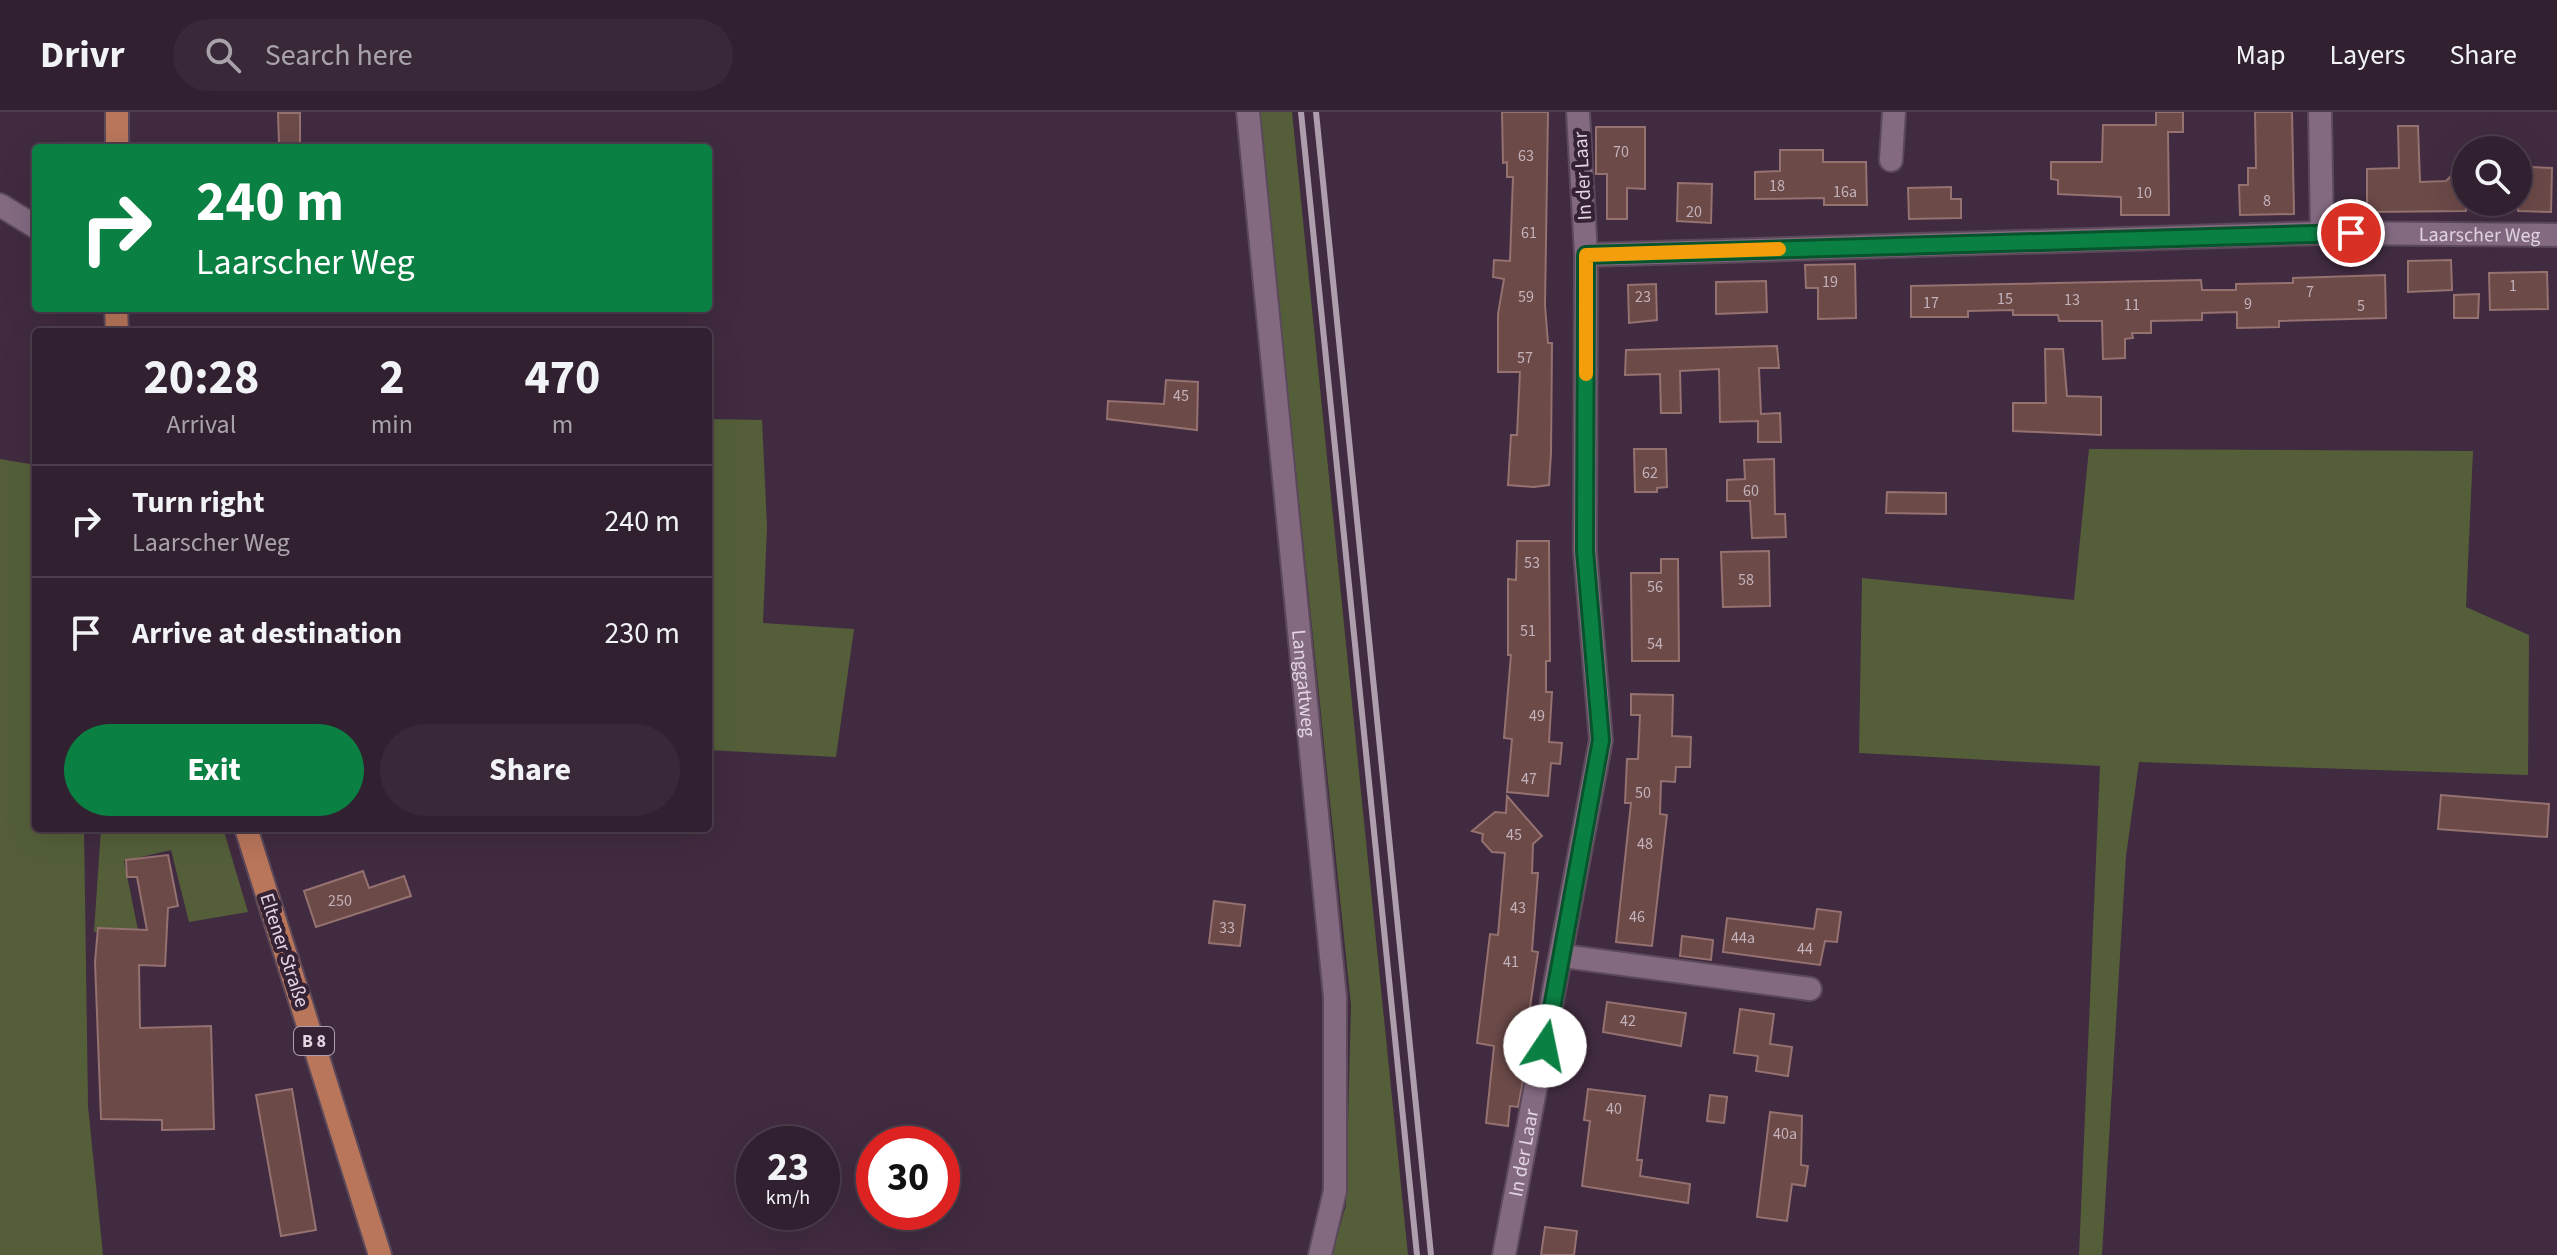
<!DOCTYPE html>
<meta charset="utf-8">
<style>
body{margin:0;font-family:"Source Sans 3",sans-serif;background:#392838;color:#f1f3f6;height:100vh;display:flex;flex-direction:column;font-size:30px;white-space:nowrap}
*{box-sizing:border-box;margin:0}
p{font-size:26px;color:#a8a3ab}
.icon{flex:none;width:44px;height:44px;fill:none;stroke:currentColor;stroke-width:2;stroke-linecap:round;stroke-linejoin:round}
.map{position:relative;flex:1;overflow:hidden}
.details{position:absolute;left:32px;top:216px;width:680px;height:504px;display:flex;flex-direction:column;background:#312030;border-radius:8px;box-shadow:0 8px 32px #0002,0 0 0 2px #4c3e4c}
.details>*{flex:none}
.hud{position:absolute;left:32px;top:32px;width:680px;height:168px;border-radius:8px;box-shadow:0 8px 32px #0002,0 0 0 2px #4c3e4c;background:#0b8043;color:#fff;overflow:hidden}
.controls{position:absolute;left:2452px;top:24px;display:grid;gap:16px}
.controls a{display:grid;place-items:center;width:80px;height:80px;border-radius:50%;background:#312030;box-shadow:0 8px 32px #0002,0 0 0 2px #4c3e4c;font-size:40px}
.speed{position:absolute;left:736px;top:1014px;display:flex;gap:16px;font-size:40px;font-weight:700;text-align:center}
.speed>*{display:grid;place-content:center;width:104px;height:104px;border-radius:50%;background:#312030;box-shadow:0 8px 32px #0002,0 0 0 2px #4c3e4c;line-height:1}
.speed small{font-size:20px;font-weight:400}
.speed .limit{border:12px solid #d22;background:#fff;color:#111}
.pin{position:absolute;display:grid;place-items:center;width:68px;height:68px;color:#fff;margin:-34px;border:4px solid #fff;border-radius:50%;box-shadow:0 2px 8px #0007}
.me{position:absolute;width:88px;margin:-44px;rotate:11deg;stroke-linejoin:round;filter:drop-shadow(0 0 6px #0008)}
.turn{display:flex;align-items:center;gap:28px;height:168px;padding:0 32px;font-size:36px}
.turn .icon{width:104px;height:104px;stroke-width:2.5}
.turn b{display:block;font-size:56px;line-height:68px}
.eta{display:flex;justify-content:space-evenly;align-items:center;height:136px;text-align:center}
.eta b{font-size:48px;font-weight:700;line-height:56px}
.primary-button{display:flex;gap:16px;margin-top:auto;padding:16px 32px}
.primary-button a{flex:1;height:92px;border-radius:48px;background:#0b8043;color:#fff;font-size:32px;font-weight:700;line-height:92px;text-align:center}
.primary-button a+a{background:#392838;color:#f1f3f6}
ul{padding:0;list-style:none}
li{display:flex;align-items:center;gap:24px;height:112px;padding:0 32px;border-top:2px solid #4c3e4c}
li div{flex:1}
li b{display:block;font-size:30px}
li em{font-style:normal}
header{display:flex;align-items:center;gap:48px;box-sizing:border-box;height:112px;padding:0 40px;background:#312030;border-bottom:2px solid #4c3e4c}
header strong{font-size:38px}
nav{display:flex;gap:44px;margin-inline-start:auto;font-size:28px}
.search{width:560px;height:72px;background:#392838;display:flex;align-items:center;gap:20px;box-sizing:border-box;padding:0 28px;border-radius:44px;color:#a8a3ab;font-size:30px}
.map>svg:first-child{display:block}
.green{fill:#545f3a}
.building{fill:#6b4a48;stroke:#95716f;stroke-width:2}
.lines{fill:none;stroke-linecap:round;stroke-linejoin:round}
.minor-casing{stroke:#5b495a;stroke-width:26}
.primary-casing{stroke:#5b495a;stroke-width:26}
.minor{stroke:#836a81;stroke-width:22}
.primary{stroke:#ba765b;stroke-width:22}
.rail{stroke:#ae9dad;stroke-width:6}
.route-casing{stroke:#07532c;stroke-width:20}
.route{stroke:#0b8043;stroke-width:14}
.slow{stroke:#f59e0b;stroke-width:14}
.labels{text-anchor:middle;stroke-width:8;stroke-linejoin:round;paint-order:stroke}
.number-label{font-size:16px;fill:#c4b2bb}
.shield{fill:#362235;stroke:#ae9fad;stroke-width:2}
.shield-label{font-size:18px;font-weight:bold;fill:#e2d4e1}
.street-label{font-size:20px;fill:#e2d4e1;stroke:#362235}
</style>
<header>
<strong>Drivr</strong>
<div class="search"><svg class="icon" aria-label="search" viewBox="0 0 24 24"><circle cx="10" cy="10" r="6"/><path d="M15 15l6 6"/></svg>Search here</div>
<nav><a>Map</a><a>Layers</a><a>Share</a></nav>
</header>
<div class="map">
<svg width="2557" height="1143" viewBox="0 0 2557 1143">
<rect width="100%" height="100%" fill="#412b40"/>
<!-- green -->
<path class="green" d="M1259 0H1292L1408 1143H1332L1346 1093 1351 893Z
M708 307 762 308 767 414 763 511 854 517 836 645 708 638Z
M2089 337 2473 339 2466 495 2529 523 2528 663 2139 650 2126 744 2102 1143H2079L2100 654 1859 641 1862 466 2074 488Z
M0 347 36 353V716H84L88 994 103 1143H0Z
M101 716H223L248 800 189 810 171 738 124 749 138 818 94 820Z"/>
<!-- building -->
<path class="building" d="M1502 0H1548L1545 193 1548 231H1552L1551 341 1549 373 1534 375 1508 373 1511 323H1517L1520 260H1498V202L1504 167 1493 165 1494 148 1510 149 1513 65H1507V50L1503 51Z
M2156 0H2183V20H2168L2169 103H2121V85L2058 82V68L2051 67V50H2102L2103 13H2156Z
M2255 0H2292L2294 102 2240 103 2239 73H2248V56H2256Z
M278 1H300V32H279Z
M2398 14H2418L2420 70 2446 69 2454 61 2466 72V99L2367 100V57L2399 56Z
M1596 15H1645V77L1627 76V107H1607V62H1596Z
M1780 38H1823V50H1866L1867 93H1824V86L1755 87V60L1780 59Z
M2530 55 2552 56 2551 100 2518 99V76H2529Z
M1678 71 1712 72 1711 111 1677 109Z
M1951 75V87H1961V106L1909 107 1908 76Z
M2451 148 2452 178 2408 180V149Z
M1855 152 1856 206 1818 207V176H1806L1805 153Z
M2547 160 2548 197 2490 198 2489 161Z
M2385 163 2386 206 2279 209V215L2237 216V200L2202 201V208L2151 209V221H2132L2133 226 2125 227V246L2103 247 2102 209H2059L2058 203H2013V198L1968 199V205H1911V174L2201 168 2202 178H2236V172L2293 171V166Z
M1766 169 1767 200 1716 202V170Z
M1656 172 1657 208 1629 211 1628 173Z
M2479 182 2478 206H2454V183Z
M1777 234 1779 256H1759L1761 302 1780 301 1781 330H1758V309L1720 310 1719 257 1680 259 1681 301H1661L1660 262 1625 263 1626 238Z
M2045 237H2063L2067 284 2101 285V323L2013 319V291H2046Z
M1166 268 1198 270 1197 318 1107 307 1108 289 1164 292Z
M1634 337H1666L1667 375 1657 376V380H1635Z
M1774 347 1775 402H1785L1786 425 1752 426 1750 389H1727V368L1745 367 1744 348Z
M1887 380 1946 381V402L1886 401Z
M1517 429H1549L1550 549H1546V580H1552L1549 630 1562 631 1560 652 1551 651 1548 684 1507 680 1512 627 1504 626 1511 543H1508V467L1516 468Z
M1769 439 1770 494 1723 495 1721 440Z
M1661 447H1678L1679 549H1632L1631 461H1661Z
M1631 582 1673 583 1672 624 1691 625 1690 655H1676L1675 670 1661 669 1660 702 1667 703 1652 834 1616 830 1631 691H1625L1627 647H1638L1640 603H1631Z
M2441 683 2549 692 2547 725 2438 717Z
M1507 684 1542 724 1533 732 1532 761H1538L1532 839 1538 840 1521 958H1525L1518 995 1510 994 1508 1014 1486 1011 1494 934 1477 931 1490 822 1498 823 1505 741 1492 740 1482 729 1483 722 1472 719 1495 700 1506 701Z
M168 743 178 794 168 796 165 854 139 853 140 916 211 914 214 1017 162 1018V1008L101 1007 95 850 98 816 147 818 137 765H127L126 748Z
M363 759 369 776 404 764 411 784 316 815 304 779Z
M1214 789 1245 793 1240 834 1209 831Z
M1817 797 1841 800 1837 830 1825 829 1820 853 1723 840 1727 806 1814 817Z
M1682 824 1713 828 1711 848 1680 844Z
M1607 890 1686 901 1681 934 1603 920Z
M1740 897 1774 902 1770 932 1792 935 1788 964 1756 959 1758 944 1734 941Z
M292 977 316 1118 281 1124 256 983Z
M1588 977 1645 984 1637 1048H1642L1640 1064 1690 1072 1688 1091 1582 1074 1590 1009 1584 1008Z
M1710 983 1727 985 1724 1011 1707 1009Z
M1770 1000 1802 1004 1801 1053 1808 1054 1805 1074 1792 1072 1787 1109 1757 1105Z
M1545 1115 1577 1119 1574 1143H1541Z"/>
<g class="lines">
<defs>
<g id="minor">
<path id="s1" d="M1248 0 1335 885V1079L1320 1143"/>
<path d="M2320 0 2322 121"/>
<path d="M1891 48 1894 0"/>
<path d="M0 93 36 115"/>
<path id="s2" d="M1586 143 2322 121 2557 123"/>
<path d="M1563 844 1810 877"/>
<path id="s3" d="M1504 1143 1601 628 1585 439 1586 143 1578 0"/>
</g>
<path id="primary" d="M117 0V36
M116 196 117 220
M246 716 380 1143"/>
</defs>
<!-- minor casing -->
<use href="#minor" class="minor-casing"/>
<!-- primary casing -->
<use href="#primary" class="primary-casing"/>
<!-- minor -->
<use href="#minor" class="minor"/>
<!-- primary -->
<use href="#primary" class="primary"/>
<!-- rail -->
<path class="rail" d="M1301 0 1417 1143
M1316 0 1431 1143"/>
</g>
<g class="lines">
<defs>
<path id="route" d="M1545 934 1601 628 1585 439 1586 143 2351 121"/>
</defs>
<!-- route casing -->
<use href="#route" class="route-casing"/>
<!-- route -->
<use href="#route" class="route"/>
<!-- slow -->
<path class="slow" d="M1586 262V143L1779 137"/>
</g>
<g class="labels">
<!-- number labels -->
<g class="number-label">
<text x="1621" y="45">70</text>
<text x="1526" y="49">63</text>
<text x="1777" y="79">18</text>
<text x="1845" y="85">16a</text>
<text x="2144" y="86">10</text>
<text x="2267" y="94">8</text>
<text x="1694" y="105">20</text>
<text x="1529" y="126">61</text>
<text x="1830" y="175">19</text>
<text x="2513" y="179">1</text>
<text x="2310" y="185">7</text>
<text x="1526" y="190">59</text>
<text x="1643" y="190">23</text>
<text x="2005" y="192">15</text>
<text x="2072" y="193">13</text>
<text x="1931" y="196">17</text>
<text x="2248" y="197">9</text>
<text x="2132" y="198">11</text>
<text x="2361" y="199">5</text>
<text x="1525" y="251">57</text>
<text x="1181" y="289">45</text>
<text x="1650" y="366">62</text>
<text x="1751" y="384">60</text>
<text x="1532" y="456">53</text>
<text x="1746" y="473">58</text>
<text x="1655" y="480">56</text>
<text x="1528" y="524">51</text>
<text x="1655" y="537">54</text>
<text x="1537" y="609">49</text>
<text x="1529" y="672">47</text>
<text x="1643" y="686">50</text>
<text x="1514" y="728">45</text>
<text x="1645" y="737">48</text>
<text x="340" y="794">250</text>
<text x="1518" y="801">43</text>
<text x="1637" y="810">46</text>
<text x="1227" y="821">33</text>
<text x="1743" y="831">44a</text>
<text x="1805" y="842">44</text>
<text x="1511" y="855">41</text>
<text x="1628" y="914">42</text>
<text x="1614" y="1002">40</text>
<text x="1785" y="1027">40a</text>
</g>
<!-- shield labels -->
<rect class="shield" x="294" y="915" width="40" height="28" rx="6"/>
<g class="shield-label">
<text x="314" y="935">B 8</text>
</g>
<!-- street labels -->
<g class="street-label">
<text transform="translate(1582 64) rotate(-93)" y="7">In der Laar</text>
<text dy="7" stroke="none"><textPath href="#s2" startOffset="894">Laarscher Weg</textPath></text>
<text dy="7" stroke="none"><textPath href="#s1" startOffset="574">Langgattweg</textPath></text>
<text transform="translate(285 838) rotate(72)" y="7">Eltener Straße</text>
<text dy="7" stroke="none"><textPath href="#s3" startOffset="104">In der Laar</textPath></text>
</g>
</g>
</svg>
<div class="controls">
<a><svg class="icon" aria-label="search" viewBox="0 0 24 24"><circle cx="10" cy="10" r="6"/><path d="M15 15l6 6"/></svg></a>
</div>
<div class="speed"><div>23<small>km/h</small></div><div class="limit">30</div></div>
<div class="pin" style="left:2351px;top:121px;background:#d93025"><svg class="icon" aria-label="arrive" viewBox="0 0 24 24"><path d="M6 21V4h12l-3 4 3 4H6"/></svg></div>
<svg class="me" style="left:1545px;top:934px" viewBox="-20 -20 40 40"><circle r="19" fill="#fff"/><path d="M0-13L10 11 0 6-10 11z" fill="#0b8043"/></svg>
<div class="hud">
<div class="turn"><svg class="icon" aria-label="right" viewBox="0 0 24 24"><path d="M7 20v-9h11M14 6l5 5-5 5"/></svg><div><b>240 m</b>Laarscher Weg</div></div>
</div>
<section class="details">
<div class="eta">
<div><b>20:28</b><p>Arrival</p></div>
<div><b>2</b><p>min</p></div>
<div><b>470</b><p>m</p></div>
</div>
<ul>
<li><svg class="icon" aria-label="right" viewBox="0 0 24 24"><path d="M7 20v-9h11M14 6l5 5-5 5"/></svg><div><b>Turn right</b><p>Laarscher Weg</p></div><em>240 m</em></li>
<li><svg class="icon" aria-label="arrive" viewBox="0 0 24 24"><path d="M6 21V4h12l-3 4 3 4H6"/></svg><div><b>Arrive at destination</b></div><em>230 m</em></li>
</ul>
<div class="primary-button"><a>Exit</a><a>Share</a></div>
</section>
</div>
